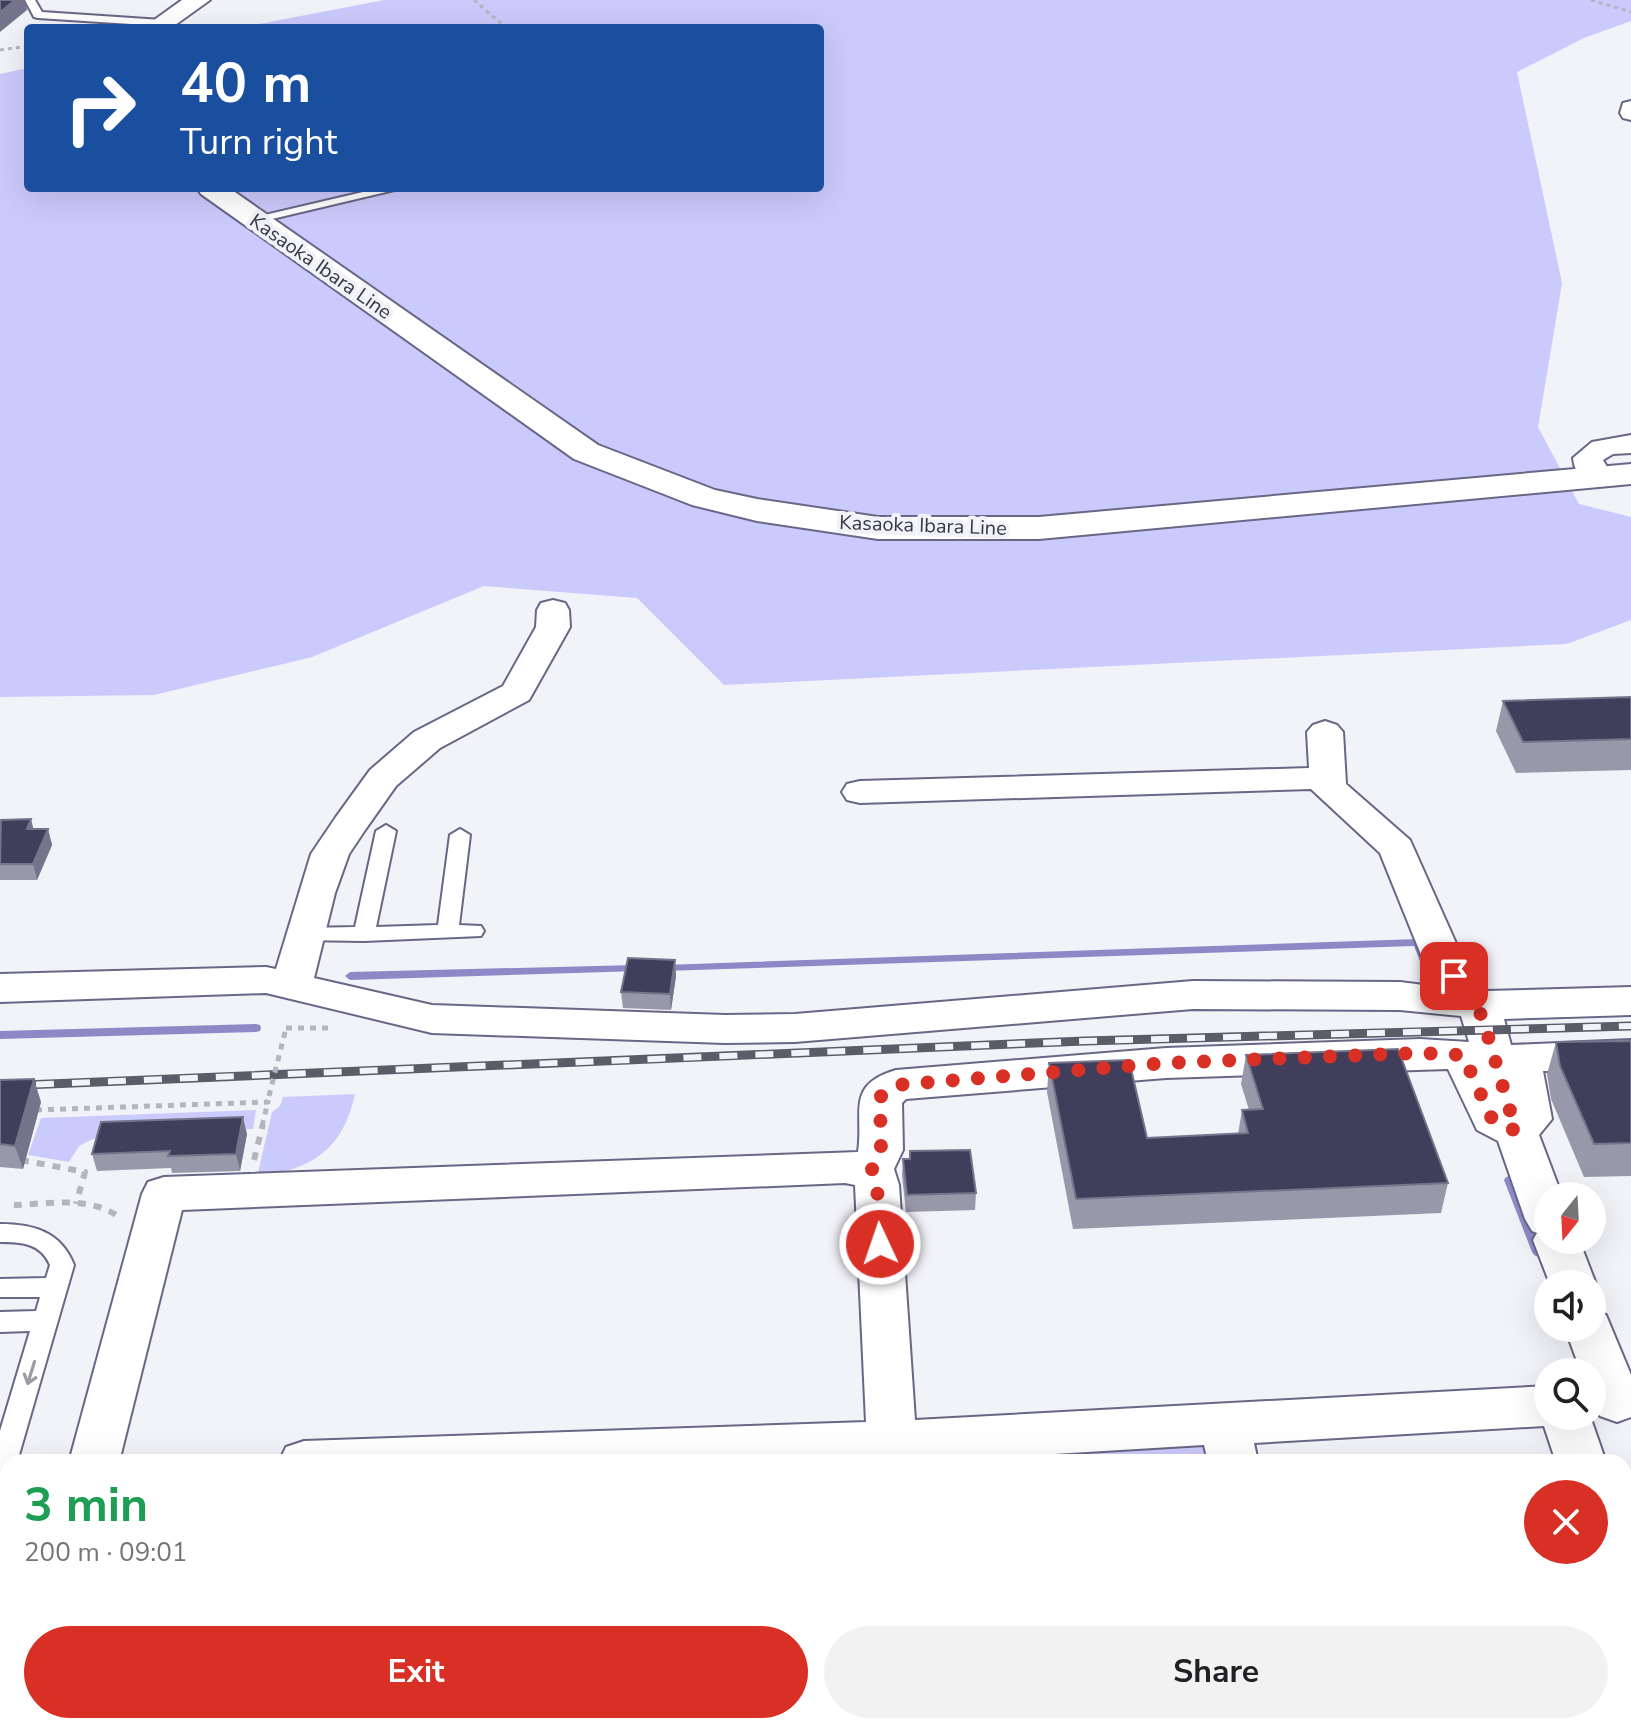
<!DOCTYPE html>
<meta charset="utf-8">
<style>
body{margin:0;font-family:"Nunito Sans",sans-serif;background:#f2f2f2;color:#202124;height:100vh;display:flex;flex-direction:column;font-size:30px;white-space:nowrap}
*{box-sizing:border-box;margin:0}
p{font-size:26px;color:#757577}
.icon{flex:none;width:44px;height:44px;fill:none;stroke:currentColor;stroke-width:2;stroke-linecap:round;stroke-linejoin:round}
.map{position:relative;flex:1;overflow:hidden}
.drawer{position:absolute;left:0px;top:1454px;width:1632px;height:280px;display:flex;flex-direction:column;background:#fff;border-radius:24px 24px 0 0;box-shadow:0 8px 32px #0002}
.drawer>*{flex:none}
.guide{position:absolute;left:24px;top:24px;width:800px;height:168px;border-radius:8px;box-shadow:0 8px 32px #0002;background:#1a4fa0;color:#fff;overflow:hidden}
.needle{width:52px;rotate:198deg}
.controls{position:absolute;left:1534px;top:1182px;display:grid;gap:16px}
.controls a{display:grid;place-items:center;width:72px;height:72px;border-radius:50%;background:#fff;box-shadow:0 8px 32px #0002;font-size:40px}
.pin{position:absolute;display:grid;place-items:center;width:68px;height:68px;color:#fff;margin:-34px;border-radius:16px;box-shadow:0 4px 12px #0006}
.me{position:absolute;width:88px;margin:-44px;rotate:357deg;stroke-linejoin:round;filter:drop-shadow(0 0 6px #0008)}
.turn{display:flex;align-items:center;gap:28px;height:168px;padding:0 24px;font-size:36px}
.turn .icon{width:104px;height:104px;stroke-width:2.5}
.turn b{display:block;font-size:56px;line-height:68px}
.round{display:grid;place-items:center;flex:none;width:84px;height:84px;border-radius:42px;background:#f2f2f2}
.headline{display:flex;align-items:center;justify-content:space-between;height:136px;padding:0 24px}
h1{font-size:48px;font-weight:700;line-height:60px;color:#1e9e55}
.action{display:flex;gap:16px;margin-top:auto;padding:16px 24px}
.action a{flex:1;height:92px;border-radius:48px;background:#d93025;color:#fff;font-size:32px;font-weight:700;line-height:92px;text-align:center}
.action a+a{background:#f2f2f2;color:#202124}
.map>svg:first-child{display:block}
.green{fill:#cbcafc}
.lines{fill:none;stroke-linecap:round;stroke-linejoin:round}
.stream{fill:#8d89c6;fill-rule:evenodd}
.lane-casing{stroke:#686786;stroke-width:4}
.street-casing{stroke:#686786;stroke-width:4}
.primary-casing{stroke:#686786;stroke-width:4}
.path-far2{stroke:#b5b5bf;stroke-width:3;stroke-dasharray:4 4;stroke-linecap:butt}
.path-far1{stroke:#b5b5bf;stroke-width:5;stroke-dasharray:6 6;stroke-linecap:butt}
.path{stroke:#b5b5bf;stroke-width:6;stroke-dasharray:8 8;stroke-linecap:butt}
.lane{fill:#fff;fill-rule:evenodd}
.street{fill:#fff;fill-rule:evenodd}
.primary{fill:#fff;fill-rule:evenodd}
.rail-casing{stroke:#5c5c68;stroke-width:9}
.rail{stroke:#f2f2f9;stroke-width:6;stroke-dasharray:18;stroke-linecap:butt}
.path-bridge{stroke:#b5b5bf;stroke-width:5;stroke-dasharray:6 6;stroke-linecap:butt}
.wall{fill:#9998aa}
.shaded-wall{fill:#75748a}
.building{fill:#403e5b;stroke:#75748a;stroke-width:2}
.oneway{stroke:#9c9ca2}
.route{stroke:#d93025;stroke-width:14;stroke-dasharray:0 25.2}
.labels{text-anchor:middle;stroke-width:8;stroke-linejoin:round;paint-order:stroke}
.far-street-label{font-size:20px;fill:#383846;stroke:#f2f2f9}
</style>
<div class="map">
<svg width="1631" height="1734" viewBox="0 0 1631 1734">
<rect width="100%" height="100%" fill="#f2f2f9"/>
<!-- green -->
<path class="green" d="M384 0H1631V21L1584 38 1517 72 1562 283 1538 427 1579 504 1631 517V620L1567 644 724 685 637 598 484 586 312 657 154 695 0 697V74L28 68V188H820V28H238Z
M355 1094C343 1150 312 1169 257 1177L272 1112 280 1106 283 1097Z
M256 1110 253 1129 99 1136 79 1146 69 1162 28 1155 41 1118Z
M1202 1445 1219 1454 1220 1462H927L935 1457Z
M938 1726H1276L1269 1734H940Z"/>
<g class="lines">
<!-- stream -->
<path class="stream" d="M1418 939 1423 942 1434 972 1433 974H1425L1414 946 664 971 659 968 664 965Z
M636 965 640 967 641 969 640 971 350 980 345 976 350 972Z
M256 1024 260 1025 261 1028 260 1031 256 1032 0 1039V1031Z
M1510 1176 1514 1177 1516 1180 1544 1252 1542 1255 1538 1257 1534 1255 1532 1252 1504 1180 1506 1177Z"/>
<defs>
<path id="lane" d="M25 0H35L42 12 162 20 167 23 162 26 38 18 34 17Z
M380 188H403L255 223 248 219Z
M386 825 396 831 376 927 438 925 450 835 460 829 470 835 459 925 481 926 484 931 481 936 364 941 298 940 295 935 298 930 305 928 355 927 376 831Z
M0 1224C34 1224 61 1232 74 1265L17 1462H8V1483L0 1486V1431L30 1331 0 1332V1312L36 1311 40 1297H0V1279L46 1278 50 1265C41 1243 21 1242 0 1242Z"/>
<path id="street" d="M1631 101V120L1623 118 1620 113 1623 103Z
M1631 435V453L1613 454 1603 460 1613 477 1609 483C1590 488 1575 478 1573 458L1592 442Z
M553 600 565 603 569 610 570 627 529 700 440 748 396 786 365 830 349 854 335 893 314 978 432 1005 725 1015 795 1014 1193 981 1400 982 1440 987 1424 962 1380 853 1311 789 860 803 847 800 842 792 847 784 860 781 1309 768 1307 732 1313 725 1325 721 1337 725 1343 732 1346 784 1410 840 1463 959 1486 991 1631 987V1015L1504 1019 1511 1045 1631 1040V1070L1543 1071 1552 1119 1539 1135 1562 1196H1548V1240H1579L1596 1284 1592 1292V1284H1550L1533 1240 1537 1233 1532 1231 1525 1219 1498 1141 1477 1130 1448 1069 1166 1078 906 1099 902 1103 903 1150 894 1169 899 1185 915 1420 1548 1386V1416H1590L1606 1462H1556L1544 1426 1254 1443 1258 1462H1208L1204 1445 918 1462H279L286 1447 304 1441 866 1422 855 1185 845 1183 182 1210 119 1462H69L142 1194 148 1182 164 1177 858 1152C864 1112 845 1085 896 1070L1166 1048 1420 1039 1469 1042 1461 1016 1400 1010 1193 1009 795 1042 725 1043 432 1033 266 993 0 1002V974L266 967 276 969 311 854 336 817 370 770 414 732 503 686 536 627 537 610 541 603Z
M1592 1310 1606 1315 1631 1375V1417L1617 1422 1600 1416 1592 1401V1372H1581L1565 1328H1592Z
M0 1455 26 1462H8V1497H0Z
M1624 1559 1631 1562V1625L1624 1623Z
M81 1726H137L135 1734H79Z
M882 1726H938V1734H882Z
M1263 1726H1319L1321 1734H1265Z"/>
<path id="primary" d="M182 0H210L171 28H143Z
M197 188H229L598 445 715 490 757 499 878 517H1039L1631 464V484L1039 539H878L757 521 692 505 574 459 201 194Z"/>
</defs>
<!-- lane casing -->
<use href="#lane" class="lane-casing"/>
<!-- street casing -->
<use href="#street" class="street-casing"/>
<!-- primary casing -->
<use href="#primary" class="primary-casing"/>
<!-- path-far2 -->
<path class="path-far2" d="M474 0 504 26 502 28
M1591 0 1631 12
M0 50 28 46"/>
<!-- path-far1 -->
<path class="path-far1" d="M286 1028H331
M36 1110 268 1102 269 1096
M262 1126 268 1102"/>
<!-- path -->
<path class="path" d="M21 1160 85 1172 76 1204
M254 1160 263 1124
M14 1205C48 1204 91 1195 120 1218"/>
<!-- lane -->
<use href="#lane" class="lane"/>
<!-- street -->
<use href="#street" class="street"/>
<!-- primary -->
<use href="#primary" class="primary"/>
<defs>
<path id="rail" d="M0 1086 1085 1041 1631 1026"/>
</defs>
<!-- rail casing -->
<use href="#rail" class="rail-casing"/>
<!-- rail -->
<use href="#rail" class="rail"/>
<!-- path-bridge -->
<path class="path-bridge" d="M269 1096 286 1028"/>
</g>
<!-- wall -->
<path class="wall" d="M1631 697V770L1516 773 1496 731 1503 701Z
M31 819 33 829H48L52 845 37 880H0V821Z
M675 960 676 976 671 1010 623 1008 621 992Z
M1631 1041V1176L1584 1177 1551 1099 1547 1074 1556 1042Z
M1246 1055 1448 1183 1441 1213 1073 1229 1047 1092 1049 1063 1147 1138 1238 1134 1242 1110H1249L1241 1084Z
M0 1080 41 1102 23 1169 0 1167Z
M247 1134 240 1171 172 1173 171 1168 97 1171 92 1154Z
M910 1151 976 1193 975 1210 906 1212 902 1176 903 1159H909Z"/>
<!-- shaded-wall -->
<path class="shaded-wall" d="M15 0H25L27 10 0 32V12Z
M31 819 35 836 27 829Z
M48 829 52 845 37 880 33 864Z
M675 960 676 976 671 1010 670 994Z
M34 1079 41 1102 23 1169 15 1146Z
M243 1117 247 1134 240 1171 236 1154Z"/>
<!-- building -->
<path class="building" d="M0 0H15L0 12Z
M1631 697V739L1523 742 1503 701Z
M31 819 27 829H48L33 864H0L1 820Z
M628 958 675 960 670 994 621 992Z
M1631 1041V1143L1594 1144 1560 1066 1556 1042Z
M1398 1049 1448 1183 1076 1199 1049 1063 1129 1060 1147 1138 1248 1133 1242 1110 1263 1109 1246 1055Z
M34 1079 15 1146 0 1144V1080Z
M243 1117 236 1154 168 1156 170 1151 92 1154 101 1122Z
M970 1150 976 1193 907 1195 903 1159H910V1151Z"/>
<!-- one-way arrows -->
<defs><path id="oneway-shaft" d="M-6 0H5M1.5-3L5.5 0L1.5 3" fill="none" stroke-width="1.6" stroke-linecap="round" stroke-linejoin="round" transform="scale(2)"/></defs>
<use class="oneway" href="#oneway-shaft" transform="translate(31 1373) rotate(107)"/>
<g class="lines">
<!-- route -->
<path class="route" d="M880 1244 877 1185 872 1169 881 1150 880 1097 896 1085 1166 1063 1420 1053 1463 1055 1492 1119 1516 1131 1482 1016 1454 976"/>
</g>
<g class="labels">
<!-- far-street labels -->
<g class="far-street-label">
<text transform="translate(321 266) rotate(35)" y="7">Kasaoka Ibara Line</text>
<text transform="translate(923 525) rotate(2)" y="7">Kasaoka Ibara Line</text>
</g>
</g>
</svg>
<div class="controls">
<a><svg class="needle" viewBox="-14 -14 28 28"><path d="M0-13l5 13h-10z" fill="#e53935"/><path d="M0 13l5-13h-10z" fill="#757577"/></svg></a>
<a><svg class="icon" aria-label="sound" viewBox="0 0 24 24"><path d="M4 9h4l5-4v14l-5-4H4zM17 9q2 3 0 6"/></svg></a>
<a><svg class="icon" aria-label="search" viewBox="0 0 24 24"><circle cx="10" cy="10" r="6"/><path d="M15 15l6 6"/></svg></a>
</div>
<div class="pin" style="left:1454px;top:976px;background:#d93025"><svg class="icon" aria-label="arrive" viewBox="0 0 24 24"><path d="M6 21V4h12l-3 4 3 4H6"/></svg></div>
<svg class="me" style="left:880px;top:1244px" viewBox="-20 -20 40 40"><circle r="17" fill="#d93025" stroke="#fff" stroke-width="3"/><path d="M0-11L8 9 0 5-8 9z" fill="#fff"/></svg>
<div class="guide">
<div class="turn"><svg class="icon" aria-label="right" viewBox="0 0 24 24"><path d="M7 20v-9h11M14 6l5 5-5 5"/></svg><div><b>40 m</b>Turn right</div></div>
</div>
<section class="drawer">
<div class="headline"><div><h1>3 min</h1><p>200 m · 09:01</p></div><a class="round" style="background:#d93025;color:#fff"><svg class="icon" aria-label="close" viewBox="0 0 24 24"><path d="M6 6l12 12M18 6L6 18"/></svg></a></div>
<div class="action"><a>Exit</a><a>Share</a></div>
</section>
</div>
